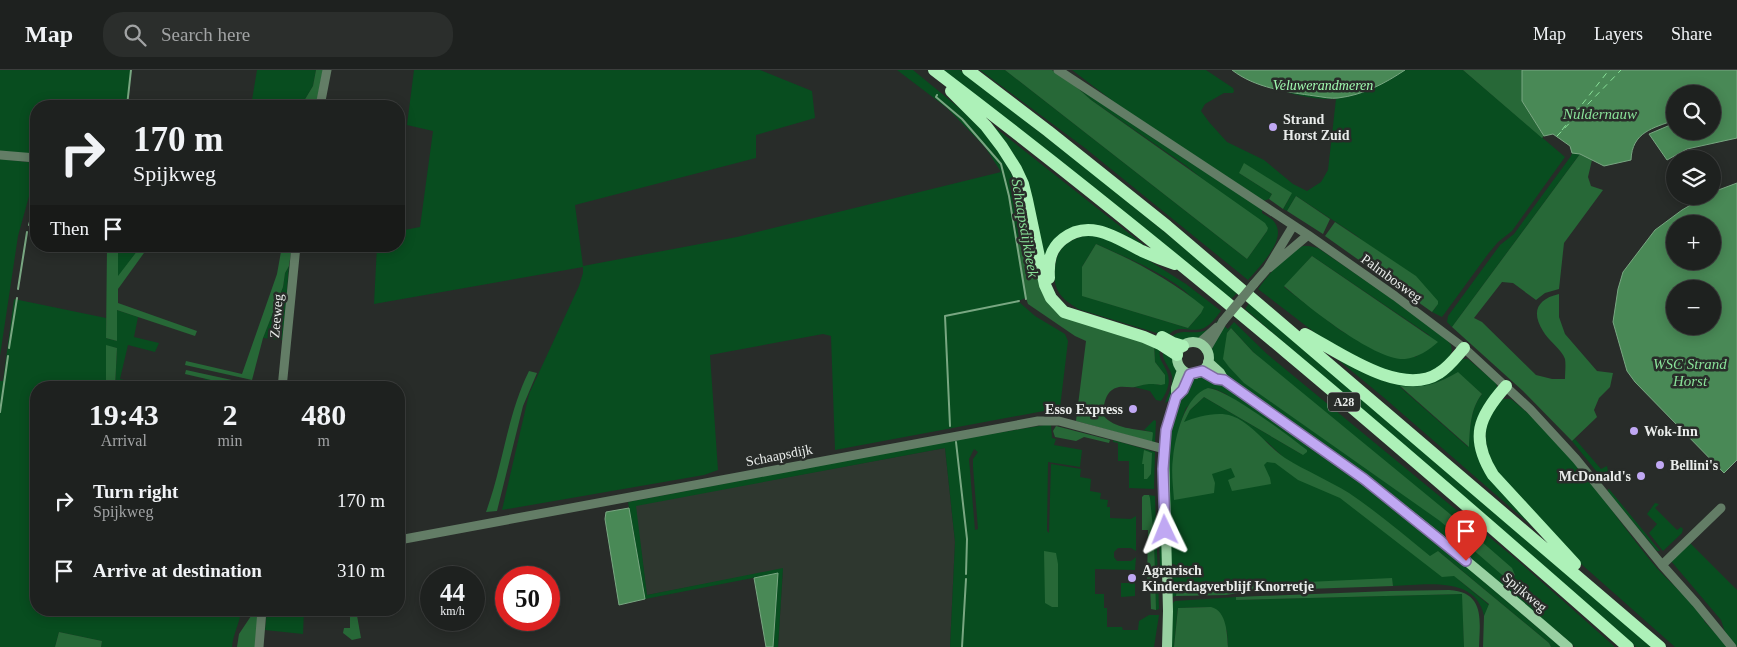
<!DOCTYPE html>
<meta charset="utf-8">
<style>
body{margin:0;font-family:"Times New Roman",serif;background:#2b2e2c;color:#f1f3f6;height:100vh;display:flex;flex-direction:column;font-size:19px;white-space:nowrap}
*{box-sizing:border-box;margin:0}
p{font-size:16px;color:#a1a3a4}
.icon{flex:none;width:28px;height:28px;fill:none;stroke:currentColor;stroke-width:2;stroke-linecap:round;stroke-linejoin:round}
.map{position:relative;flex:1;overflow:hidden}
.sheet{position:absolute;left:30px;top:311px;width:375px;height:235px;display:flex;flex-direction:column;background:#1e211f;border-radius:20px;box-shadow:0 2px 12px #0003,0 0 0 1px #3c3e3d}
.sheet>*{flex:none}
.hud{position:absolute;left:30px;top:30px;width:375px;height:152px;border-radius:20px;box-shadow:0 2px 12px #0003,0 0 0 1px #3c3e3d;background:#1e211f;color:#f1f3f6;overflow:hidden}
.fabs{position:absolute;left:1666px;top:15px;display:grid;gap:10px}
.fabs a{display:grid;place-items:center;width:55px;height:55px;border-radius:50%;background:#1e211f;box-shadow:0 2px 12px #0003,0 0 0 1px #3c3e3d;font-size:25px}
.speed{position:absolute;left:420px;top:496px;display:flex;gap:10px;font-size:25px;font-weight:700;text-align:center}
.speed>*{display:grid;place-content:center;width:65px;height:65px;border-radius:50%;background:#1e211f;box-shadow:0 2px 12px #0003,0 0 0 1px #3c3e3d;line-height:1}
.speed small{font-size:12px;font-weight:400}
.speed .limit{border:8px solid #d22;background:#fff;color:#111}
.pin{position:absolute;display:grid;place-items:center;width:42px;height:42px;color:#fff;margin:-51px -21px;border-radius:50% 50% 50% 0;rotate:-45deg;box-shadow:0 0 5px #0007}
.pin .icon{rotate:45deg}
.me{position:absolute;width:55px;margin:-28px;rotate:358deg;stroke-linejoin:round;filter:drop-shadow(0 0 4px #0008)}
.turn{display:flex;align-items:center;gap:18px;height:105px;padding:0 20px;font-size:22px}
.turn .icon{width:65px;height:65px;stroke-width:2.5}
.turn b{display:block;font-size:35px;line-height:42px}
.then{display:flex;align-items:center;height:48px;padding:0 20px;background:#0003;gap:10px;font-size:19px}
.eta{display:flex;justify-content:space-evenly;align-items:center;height:85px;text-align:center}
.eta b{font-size:30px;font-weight:700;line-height:35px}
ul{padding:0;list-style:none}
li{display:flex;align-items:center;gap:15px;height:70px;padding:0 20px}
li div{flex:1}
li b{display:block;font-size:19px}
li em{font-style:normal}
header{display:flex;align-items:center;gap:30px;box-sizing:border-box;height:70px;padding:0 25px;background:#1e211f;border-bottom:1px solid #3c3e3d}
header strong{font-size:24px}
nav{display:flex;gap:28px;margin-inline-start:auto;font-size:18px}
.search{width:350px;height:45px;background:#2b2e2c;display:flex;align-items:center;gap:12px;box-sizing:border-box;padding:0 18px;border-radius:20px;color:#a1a3a4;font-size:19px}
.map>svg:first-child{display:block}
.built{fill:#2e372f}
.green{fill:#084d1f;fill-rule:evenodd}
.forest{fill:#276837}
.water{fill:#498956;stroke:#79a782;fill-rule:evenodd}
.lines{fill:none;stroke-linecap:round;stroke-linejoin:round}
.stream{stroke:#79a782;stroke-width:2}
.ferry{stroke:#89e299;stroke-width:1;stroke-dasharray:6 5;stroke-linecap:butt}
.minor{stroke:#637d66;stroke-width:9}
.major{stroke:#98d0a1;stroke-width:10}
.highway{stroke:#adf1b8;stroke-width:12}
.minor-bridge{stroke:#637d66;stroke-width:9}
.route-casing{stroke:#7d6d9e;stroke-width:12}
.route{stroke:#c0a8f3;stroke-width:9}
.poi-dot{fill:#c0a8f3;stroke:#282c29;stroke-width:2}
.labels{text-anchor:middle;stroke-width:5;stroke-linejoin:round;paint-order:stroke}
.shield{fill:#282c29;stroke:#afb2b0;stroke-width:1}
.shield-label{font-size:12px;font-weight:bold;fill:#e9ecea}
.park-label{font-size:14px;font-style:italic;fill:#a1fbb1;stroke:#282c29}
.poi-label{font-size:14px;font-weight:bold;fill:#e9ecea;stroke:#282c29;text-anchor:start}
.street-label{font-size:14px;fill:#e9ecea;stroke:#282c29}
.water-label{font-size:15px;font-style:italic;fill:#89e299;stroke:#282c29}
</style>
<header>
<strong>Map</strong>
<div class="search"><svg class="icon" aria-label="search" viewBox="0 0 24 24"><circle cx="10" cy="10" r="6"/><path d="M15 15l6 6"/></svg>Search here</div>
<nav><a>Map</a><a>Layers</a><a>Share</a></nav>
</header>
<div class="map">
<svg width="1737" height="577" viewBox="0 0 1737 577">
<rect width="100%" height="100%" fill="#282c29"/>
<!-- built -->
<path class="built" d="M945 378 955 472 950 577H778L783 499 647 525 635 435Z"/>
<!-- green -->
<path class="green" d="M0 0H131L128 36H36V86L0 82Z
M257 0H316L313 16 301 36H251Z
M414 0H760L812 21 815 48 756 65V88L575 135 583 196 737 167 1001 102 985 77 947 38 897 0H913L963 41 996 74 1018 117 1031 170 1017 173 1026 228 1018 231 1035 246 1065 264 1068 271 1060 338 835 380 831 266 823 264 710 285 718 400 704 405 502 440 529 324 579 216 583 203V197L374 234 377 176H399V161L420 157 433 61 407 55Z
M940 0H960L1101 110 1238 222 1231 229Z
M980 0H1005L1247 189 1267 161 1185 95 1091 30 1073 14 1262 139V143C1266 146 1272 148 1275 153 1287 170 1259 197 1248 210L1085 78Z
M1072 0H1206L1233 18 1234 21 1233 23H1224L1205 34 1201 41 1209 52 1227 72 1264 90 1293 114 1307 121 1321 112 1328 100 1336 29C1300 30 1270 18 1240 0H1463L1565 87 1512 161 1498 172 1488 184 1445 243 1442 247 1432 242 1436 237 1357 166 1296 126 1287 141 1283 139 1290 127 1239 103 1272 124 1269 129 1263 131 1118 35Z
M979 45 1159 187 1076 159 1044 200 1029 125Z
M1572 83 1580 84 1452 257 1447 252 1448 246 1500 175 1514 164 1571 86Z
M0 89 36 93V101L18 166 0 286Z
M1087 165 1102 167 1134 181 1186 214 1221 241C1216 247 1212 254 1204 258 1190 264 1178 252 1167 267L1160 264 1078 239C1071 234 1062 229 1058 221 1054 213 1054 207 1055 198 1057 177 1067 171 1087 165ZM1096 174C1121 185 1169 205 1188 224 1193 229 1197 237 1201 243L1188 258 1083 226 1082 197Z
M107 176H141L118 207Z
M1303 176H1309L1318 178 1388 226 1447 270 1451 275 1452 281 1449 287 1440 298 1415 307 1386 301 1327 272 1258 219C1270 203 1285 184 1303 176ZM1312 186 1429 265 1434 275 1415 287 1354 268 1340 260 1284 217Z
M289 196 283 270 263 268 283 217 285 203Z
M14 229 106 248V268L117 271V240L138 247 134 267 159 273 155 282 128 275 120 309 131 312 129 317H115L117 278 106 276V317L36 318V540H241C240 553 233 564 232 577H101L102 571 59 562 55 577H0V311H3Z
M1250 232 1652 577H1636L1245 239Z
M1220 248V249C1204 266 1195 276 1170 269 1178 257 1192 265 1204 261 1211 259 1215 254 1220 248Z
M1234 252 1267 284 1517 490 1615 577H1575L1558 562 1218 299C1205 280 1214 275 1224 256L1228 259ZM1231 258 1253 282 1509 510 1227 263Z
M1154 274 1161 278C1153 295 1182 300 1161 331L1156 330 1150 321 1134 317 1150 313 1161 315 1165 312V305L1155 292Z
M1325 279 1401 314 1463 289H1468L1496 313 1498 320 1476 372 1547 469 1382 326ZM1458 303 1482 324C1470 339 1470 359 1468 377L1400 317H1424L1435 314Z
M1163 282 1173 288 1177 303 1170 330 1165 333C1167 326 1174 316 1172 306 1170 297 1162 291 1163 282Z
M1204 306 1226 317 1364 414 1469 499 1561 577H1551L1549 573 1438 481 1459 510 1489 535 1484 546C1476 505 1424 515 1393 516V513L1177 524 1176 526 1171 527V503L1176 499V495L1170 493 1171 464 1175 462V458L1168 456C1168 435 1167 414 1167 393 1167 373 1177 327 1190 311 1194 307 1199 306 1204 306ZM1208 318 1215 319 1226 324 1303 385 1204 327 1190 340 1183 353 1266 371 1281 385 1173 389 1181 352 1186 338Z
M205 309 241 317 203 318Z
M1503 329H1511C1567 373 1606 435 1650 490 1667 511 1688 527 1705 548L1704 551 1728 577H1675L1580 493 1499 406C1484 381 1477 351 1503 329Z
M1154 350 1156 351 1155 372H1152V362L1144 360Z
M1051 354 1052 368 1056 369 1054 375 1082 380 1080 397 1048 392 1047 461 1049 463 1051 394 1081 399 1080 407 1091 409 1090 421 1101 423 1100 429 1108 430 1107 437H1110V448L1131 449 1136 446V481L1131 478H1118L1114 482V487L1117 491H1131L1136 487 1135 500 1095 499V524H1104V538H1107V557H1122L1123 560H1138L1139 551 1149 545H1159L1154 577H950L955 472 945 378 636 436 647 525 783 498 778 577H773L778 503 645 529 628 432 953 370ZM974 379 978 382 973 389V397L978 459 975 460 969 389Z
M1575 369 1601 399 1607 396 1608 401 1601 407 1572 371Z
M1113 370 1155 382 1154 419 1129 418V391H1118V373L1113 372Z
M1608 419H1609L1660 481H1657L1608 422Z
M1149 425 1155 426 1159 539 1156 540 1154 469Z
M1158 428 1160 429 1163 498 1160 497Z
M1655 433 1659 434 1655 438 1677 460 1681 457 1683 459 1682 463 1663 481 1649 463 1657 454 1647 444Z
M1689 472 1737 520V577L1725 562 1721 550 1671 491Z
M1121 513H1135V526L1121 527Z
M1463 524 1464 577H1228L1227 561 1211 537 1178 538 1174 577H1170L1172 534 1175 531 1236 527V530Z
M267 540H304L303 564 265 560Z"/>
<!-- forest -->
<path class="forest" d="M316 0H323L316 36H301L313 16Z
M1005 0H1052L1073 14 1091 30 1265 153 1268 158 1267 161 1247 189Z
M1463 0H1522V31L1544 66 1542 68Z
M1580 84 1592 90 1588 107 1591 116 1603 120 1564 173 1559 219 1545 223 1536 230 1513 213 1502 212 1474 248 1482 252 1536 305 1552 309H1565C1565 303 1566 295 1565 289 1562 280 1548 270 1543 261 1531 242 1537 229 1559 224V247L1565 264 1597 301 1613 303 1610 317 1599 328 1594 340 1597 347 1572 371 1523 321 1452 257Z
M1244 93 1292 123 1283 139 1269 129 1272 124 1239 103Z
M1296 126 1330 149 1323 164 1287 141Z
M1335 152 1416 206 1438 231V234L1432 242 1325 166Z
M1031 170 1047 232 1154 274 1155 292 1165 305V314L1161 315C1149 313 1146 314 1135 317 1130 318 1124 316 1119 317 1105 320 1104 334 1103 345 1114 359 1136 359 1152 362L1153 363 1152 372 1076 351 1086 271 1075 266 1028 234 1026 228 1017 173Z
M1096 174C1135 191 1171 210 1204 237L1201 243 1188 258 1082 226V197Z
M141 176H149L118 219V233L197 261 195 266 117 240V271L106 268 107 177H118V206Z
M282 176H292L289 196 285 203 283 217 263 268 252 310 185 295 186 291 242 304 277 204Z
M1312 186 1438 272C1429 280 1417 288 1405 289 1375 291 1307 236 1284 216Z
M1231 258 1253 282 1450 444 1512 498 1515 505 1509 511 1440 451 1244 313 1229 297 1223 289 1227 263Z
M106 275 117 278 115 317H106Z
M186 300 264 317H241L185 304Z
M529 301 537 303 523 336 497 441 486 442C503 396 507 345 529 301Z
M1458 302 1482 324C1470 339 1470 359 1469 377L1400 316C1425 318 1435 315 1458 302Z
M1208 318C1229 320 1287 365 1307 380V382L1303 385 1204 327 1190 340 1184 352C1197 347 1217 341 1232 346 1252 353 1268 377 1285 388 1306 401 1328 410 1349 423 1376 441 1404 465 1430 486L1438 481 1549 573 1551 577H1483L1484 546 1489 534 1454 506 1442 507 1340 428 1298 410 1275 393 1267 392 1264 395 1270 408 1271 414 1232 421 1228 410 1235 407 1231 398 1212 404 1215 413 1214 423 1174 430C1173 416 1171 401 1173 388 1175 367 1185 325 1208 318Z
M1056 356 1110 370 1109 373 1084 367 1076 371 1055 367 1053 361Z
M1144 380 1152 383 1151 404 1147 409H1144V394H1142Z
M1144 425H1149L1150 428 1154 469 1156 540 1151 539 1150 514 1147 513 1148 460H1142V427Z
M1044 481 1056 483 1058 494V537H1052L1045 533Z
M1392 508 1393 516 1251 521 1226 525 1176 526 1177 518Z
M1449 520C1485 522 1480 550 1479 577H1464L1462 524 1236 530V527L1390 521Z
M1211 537C1227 541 1227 564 1228 577H1174L1178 538Z
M255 540H259L256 577H237L239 564Z
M340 540H356L361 568 352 570 343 563 344 558H350V541Z
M59 562 102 571 101 577H55Z"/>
<!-- water -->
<path class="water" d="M1232 0H1405C1384 14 1363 25 1338 28 1331 29 1323 27 1315 26 1287 22 1255 18 1232 0Z
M1522 0H1737V68L1687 79 1667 90 1649 64 1675 53V61H1712V24H1675V50C1653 58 1632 62 1631 90L1604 96 1580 84 1572 83 1570 76 1553 64 1544 66 1522 31Z
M1737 113V390L1724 403 1635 312 1627 301 1613 252 1618 219 1623 202 1655 160 1682 140 1706 126H1712L1713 122ZM1675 154H1712V191H1675ZM1675 219H1712V256H1675Z
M629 438 645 529 619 535 605 449 606 442Z
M778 503 773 577H766L754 508Z"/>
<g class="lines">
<!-- stream -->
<path class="stream" d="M937 25 936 27 962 49 1001 94 1009 126 1026 229
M127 36 131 0
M34 137 36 130
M29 155 32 145
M18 219 27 162
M9 278 17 228
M0 342 8 286
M950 356 945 246 1019 231
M956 372 967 469 966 504
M962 577 966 509"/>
<!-- ferry -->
<path class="ferry" d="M1562 60 1609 0
M1557 66 1621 0"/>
<!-- minor -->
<path class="minor" d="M1058 0 1308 165 1395 226 1464 278 1530 339 1576 389 1662 495 1696 533 1732 577
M320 36 327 0
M0 85 36 88
M1269 198 1308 165
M1254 214 1267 199 1293 156
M1199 273 1217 257
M1206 280 1223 251
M282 318 296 176
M399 470 1038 351H1059L1164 379
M1662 495 1721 438
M259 577 262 540"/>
<!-- major -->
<path class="major" d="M1177 288a16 16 0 1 1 32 0a16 16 0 1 1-32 0Z
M1208 292 1220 303 1224 310C1270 343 1317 375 1363 409 1434 462 1501 519 1568 577
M1176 327 1183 320 1190 304
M1167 577 1168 541 1164 379 1166 360 1176 327V318L1182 300"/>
<!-- highway -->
<path class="highway" d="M934 0C1174 182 1402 378 1628 577
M968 0 1048 61 1167 156 1660 577
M951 21 986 56 1002 77 1016 99 1023 114 1027 130 1045 215 1051 228 1064 242 1144 267 1160 274 1177 285
M1049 208C1048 192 1050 179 1063 169 1089 148 1117 168 1142 181 1153 186 1163 190 1175 194
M1305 264C1339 282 1401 328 1439 303 1449 297 1457 286 1464 278
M1162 267 1173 273 1183 276
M1506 316C1478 347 1470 368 1493 405L1575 494"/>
<!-- minor-bridge -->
<path class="minor-bridge" d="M1223 251 1254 214"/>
</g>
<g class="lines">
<defs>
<path id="route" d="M1165 460 1163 399 1166 360 1176 327 1183 320 1190 304 1202 301 1216 309 1224 310 1364 409 1466 491"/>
</defs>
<!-- route casing -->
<use href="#route" class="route-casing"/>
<!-- route -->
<use href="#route" class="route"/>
</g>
<!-- markers -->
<g class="poi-dot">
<circle cx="1273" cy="57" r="5"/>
<circle cx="1133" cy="339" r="5"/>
<circle cx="1634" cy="361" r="5"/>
<circle cx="1660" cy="395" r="5"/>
<circle cx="1641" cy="406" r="5"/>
<circle cx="1132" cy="508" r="5"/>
</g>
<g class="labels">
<!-- shield labels -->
<rect class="shield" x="1328" y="322.5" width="32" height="19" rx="4"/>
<g class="shield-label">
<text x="1344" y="336">A28</text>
</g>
<!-- park labels -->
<g class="park-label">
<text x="1323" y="20">Veluwerandmeren</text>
</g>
<!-- poi labels -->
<g class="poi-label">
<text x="1283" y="54">Strand<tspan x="1283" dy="16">Horst Zuid</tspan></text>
<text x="1123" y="344" text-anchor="end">Esso Express</text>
<text x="1644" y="366">Wok-Inn</text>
<text x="1670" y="400">Bellini's</text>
<text x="1631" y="411" text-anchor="end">McDonald's</text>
<text x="1142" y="505">Agrarisch<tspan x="1142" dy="16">Kinderdagverblijf Knorretje</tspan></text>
</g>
<!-- street labels -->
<g class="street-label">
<text transform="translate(1392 208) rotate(36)" y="5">Palmbosweg</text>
<text transform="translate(276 246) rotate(-85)" y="5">Zeeweg</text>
<text transform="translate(779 385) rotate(-11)" y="5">Schaapsdijk</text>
<text transform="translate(1525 522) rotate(40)" y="5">Spijkweg</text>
</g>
<!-- water labels -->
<g class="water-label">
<text x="1600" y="49">Nuldernauw</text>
<text transform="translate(1025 158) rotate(80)" y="5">Schaapsdijkbeek</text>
<text x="1690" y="299">WSC Strand<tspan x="1690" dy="17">Horst</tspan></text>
</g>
</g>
</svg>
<div class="fabs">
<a><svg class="icon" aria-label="search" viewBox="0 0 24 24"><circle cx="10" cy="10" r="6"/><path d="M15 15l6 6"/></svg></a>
<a><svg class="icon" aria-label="layers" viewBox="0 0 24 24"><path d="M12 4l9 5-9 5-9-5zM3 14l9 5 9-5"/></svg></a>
<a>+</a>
<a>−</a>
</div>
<div class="speed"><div>44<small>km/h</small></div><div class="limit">50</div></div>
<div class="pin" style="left:1466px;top:491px;background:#d93025"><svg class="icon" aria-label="arrive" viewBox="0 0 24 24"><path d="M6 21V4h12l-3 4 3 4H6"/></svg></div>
<svg class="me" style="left:1165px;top:460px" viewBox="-20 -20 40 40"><path d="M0-17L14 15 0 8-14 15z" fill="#c0a8f3" stroke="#fff" stroke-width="4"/></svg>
<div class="hud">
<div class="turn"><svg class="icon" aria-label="right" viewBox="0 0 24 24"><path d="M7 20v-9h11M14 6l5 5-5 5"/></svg><div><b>170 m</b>Spijkweg</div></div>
<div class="then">Then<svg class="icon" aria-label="arrive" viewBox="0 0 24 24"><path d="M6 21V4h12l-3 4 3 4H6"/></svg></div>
</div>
<section class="sheet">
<div class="eta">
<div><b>19:43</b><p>Arrival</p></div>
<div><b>2</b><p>min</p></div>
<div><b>480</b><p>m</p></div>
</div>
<ul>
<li><svg class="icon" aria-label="right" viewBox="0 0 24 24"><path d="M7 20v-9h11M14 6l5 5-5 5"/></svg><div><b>Turn right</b><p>Spijkweg</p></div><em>170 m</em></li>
<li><svg class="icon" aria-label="arrive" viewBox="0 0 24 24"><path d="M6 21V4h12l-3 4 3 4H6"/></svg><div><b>Arrive at destination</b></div><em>310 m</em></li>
</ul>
</section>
</div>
